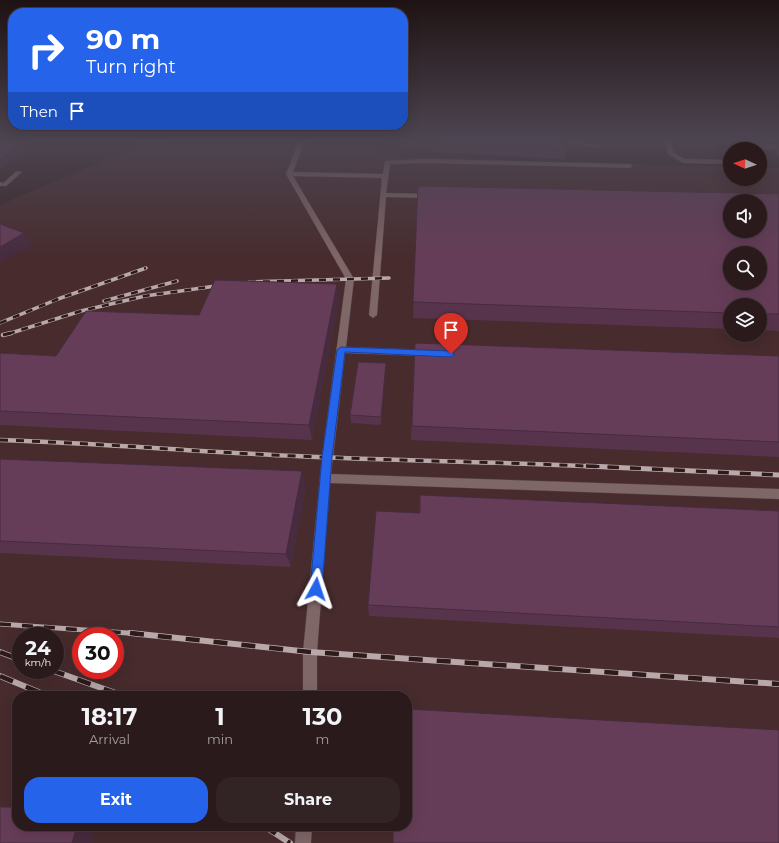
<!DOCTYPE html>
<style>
body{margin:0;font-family:Montserrat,sans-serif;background:#322325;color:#f1f3f6;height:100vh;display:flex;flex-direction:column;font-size:15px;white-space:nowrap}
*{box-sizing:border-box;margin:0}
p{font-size:13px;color:#a5a1a3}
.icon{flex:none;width:22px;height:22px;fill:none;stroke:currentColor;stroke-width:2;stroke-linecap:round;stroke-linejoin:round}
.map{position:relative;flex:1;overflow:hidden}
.drawer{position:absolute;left:12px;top:691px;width:400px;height:140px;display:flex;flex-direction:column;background:#2a1a1c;border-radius:16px;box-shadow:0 4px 16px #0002,0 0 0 1px #46383b}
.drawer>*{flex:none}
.guide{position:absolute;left:8px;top:8px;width:400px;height:122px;border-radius:16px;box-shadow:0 4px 16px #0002,0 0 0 1px #46383b;background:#2563eb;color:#fff;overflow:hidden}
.needle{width:26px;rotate:273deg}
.controls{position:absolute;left:723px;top:142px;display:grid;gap:8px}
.controls a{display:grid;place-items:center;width:44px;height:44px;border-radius:50%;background:#2a1a1c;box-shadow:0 4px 16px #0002,0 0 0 1px #46383b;font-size:20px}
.speed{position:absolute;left:12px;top:627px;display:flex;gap:8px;font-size:20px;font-weight:700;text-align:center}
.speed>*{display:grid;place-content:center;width:52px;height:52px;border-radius:50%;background:#2a1a1c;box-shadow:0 4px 16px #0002,0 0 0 1px #46383b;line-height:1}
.speed small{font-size:10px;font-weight:400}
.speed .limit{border:6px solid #d22;background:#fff;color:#111}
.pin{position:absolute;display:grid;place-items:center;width:34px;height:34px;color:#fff;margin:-41px -17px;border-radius:50% 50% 50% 0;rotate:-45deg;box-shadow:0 0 4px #0007}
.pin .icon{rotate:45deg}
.me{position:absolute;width:44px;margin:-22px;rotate:5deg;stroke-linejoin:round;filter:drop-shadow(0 0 3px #0008)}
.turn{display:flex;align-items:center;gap:14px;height:84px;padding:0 12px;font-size:18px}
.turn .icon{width:52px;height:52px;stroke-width:2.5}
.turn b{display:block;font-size:28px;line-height:34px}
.then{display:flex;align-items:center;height:38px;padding:0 12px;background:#0003;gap:8px;font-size:15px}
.eta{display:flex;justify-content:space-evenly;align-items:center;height:68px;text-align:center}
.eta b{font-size:24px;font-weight:700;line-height:28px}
.action{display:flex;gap:8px;margin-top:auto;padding:8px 12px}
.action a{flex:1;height:46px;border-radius:16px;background:#2563eb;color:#fff;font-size:16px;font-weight:700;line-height:46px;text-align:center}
.action a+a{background:#322325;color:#f1f3f6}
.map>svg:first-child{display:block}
.built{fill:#472b2d;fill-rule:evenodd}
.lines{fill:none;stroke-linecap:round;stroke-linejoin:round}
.minor-casing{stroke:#534143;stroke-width:1}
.minor{fill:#7f6667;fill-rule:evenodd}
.rail-far3-casing{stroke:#b9a8a9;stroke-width:3.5}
.rail-far2-casing{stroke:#b9a8a9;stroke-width:4.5}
.rail-far1-casing{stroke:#b9a8a9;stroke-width:5}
.rail-casing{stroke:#b9a8a9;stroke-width:6}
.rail-far3{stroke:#2e1a1b;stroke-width:2.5;stroke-dasharray:7;stroke-linecap:butt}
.rail-far2{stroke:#2e1a1b;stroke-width:3;stroke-dasharray:8;stroke-linecap:butt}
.rail-far1{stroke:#2e1a1b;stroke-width:3.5;stroke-dasharray:11;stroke-linecap:butt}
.rail{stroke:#2e1a1b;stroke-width:4.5;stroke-dasharray:14;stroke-linecap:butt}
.wall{fill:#58344c}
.shaded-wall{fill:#472b3e}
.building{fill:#663d58;stroke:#472b3e;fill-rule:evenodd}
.route{fill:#2563eb;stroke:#184099}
</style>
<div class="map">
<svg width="779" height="843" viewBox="0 0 779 843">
<rect width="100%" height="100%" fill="#382325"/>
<!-- built -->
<path class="built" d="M150 141H287L286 144 300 145 310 142 378 144 377 153 399 154V157L730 167V179H760V167L779 168V843H0V205ZM730 201H760V231H730ZM730 253H760V283H730ZM730 305H760V335H730ZM21 636H55V670H21ZM81 636H115V670H81ZM17 696H407V826H17Z"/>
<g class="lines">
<defs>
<path id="minor" d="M299 141H305L293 172 383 174 385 161 426 159 630 164 633 166 630 168 426 163 390 164 386 193 430 194 433 196 430 198 386 197 377 315 373 318 369 315 382 178 293 176 354 279 346 347 427 350 431 353 427 356 345 353 331 474 779 489V499L330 483 317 652V696H303V652L322 457 346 279 286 174Z
M560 141H573L601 146 598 148Z
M665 141H671L673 152 684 159 730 160V164L683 163 668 154Z
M758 144 779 145V149H751Z
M17 171 22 172 6 186H0V182L3 183Z
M296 826H312L311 843H295Z"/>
</defs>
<!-- minor casing -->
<use href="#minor" class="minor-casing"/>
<!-- minor -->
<use href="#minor" class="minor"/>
<defs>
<path id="rail-far3" d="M249 282 389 278
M104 301 177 281
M0 323 58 299 146 268
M8 334 81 311 145 296 223 285"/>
<path id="rail-far2" d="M3 335 11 333
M0 440C99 443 197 452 296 456 400 461 504 462 608 467"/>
<path id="rail-far1" d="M586 466 779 475
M0 624 142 634"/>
<path id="rail" d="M130 633 310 652 779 684
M0 652 21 660
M51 670 124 696
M0 676 48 696
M264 826 290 843"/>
</defs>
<!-- rail-far3 casing -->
<use href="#rail-far3" class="rail-far3-casing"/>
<!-- rail-far2 casing -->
<use href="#rail-far2" class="rail-far2-casing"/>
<!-- rail-far1 casing -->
<use href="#rail-far1" class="rail-far1-casing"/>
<!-- rail casing -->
<use href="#rail" class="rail-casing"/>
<!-- rail-far3 -->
<use href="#rail-far3" class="rail-far3"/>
<!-- rail-far2 -->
<use href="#rail-far2" class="rail-far2"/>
<!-- rail-far1 -->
<use href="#rail-far1" class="rail-far1"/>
<!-- rail -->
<use href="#rail" class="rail"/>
</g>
<!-- wall -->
<path class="wall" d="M0 141H53L51 142Z
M111 141H177L173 143Z
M433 141H562L566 150 564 159 433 152Z
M766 141H779V158L774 150 777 144 768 143Z
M779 194V331L760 330V305H730V329L413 318 418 201Z
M339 300 312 440 0 425V353L56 356 199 315Z
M779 356V457L411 440 414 358Z
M386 363V371L381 425 351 423 350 415Z
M0 459 306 486 291 567 0 553Z
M420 495 779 511V638L369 616 368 605 419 513Z"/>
<!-- shaded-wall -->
<path class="shaded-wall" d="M23 141H36L0 170V159Z
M172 141H177L173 143Z
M24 233 32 245 0 263V247Z
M337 284 339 300 312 440 309 425Z
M386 363V371L381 425V417Z
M302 471 306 486 291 567 286 554Z
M77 826H96L91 843H72Z"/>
<!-- building -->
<path class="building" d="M0 141H23L0 159Z
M433 141H562L566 150 433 144Z
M418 186 779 194V314H760V305H730V313L413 302ZM730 201H760V231H730ZM730 253H760V283H730Z
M0 224 24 233 0 247Z
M215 280 337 284 309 425 0 411V353L56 356 86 311 199 315Z
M415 343 779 356V442L412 426Z
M358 362 386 363 381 417 350 415Z
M0 459 302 471 286 554 0 541Z
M420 495 779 511V627L368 605 376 511 420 513Z
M407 709 779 730V843H393V826H407Z
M0 807H17V826H77L72 843H0Z"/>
<!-- sky -->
<linearGradient id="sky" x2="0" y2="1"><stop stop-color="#1f1314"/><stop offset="0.54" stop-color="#4d4551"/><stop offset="1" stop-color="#4d4551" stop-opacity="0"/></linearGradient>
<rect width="779" height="259" fill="url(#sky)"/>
<!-- route -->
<path class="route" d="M341 347 451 351 455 354 451 357 345 352 332 457 322 589 320 593 316 594 312 593 310 589 322 457 337 350Z"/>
</svg>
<div class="controls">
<a><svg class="needle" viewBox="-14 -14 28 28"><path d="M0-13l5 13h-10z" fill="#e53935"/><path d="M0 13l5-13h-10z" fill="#a5a1a3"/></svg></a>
<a><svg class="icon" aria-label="sound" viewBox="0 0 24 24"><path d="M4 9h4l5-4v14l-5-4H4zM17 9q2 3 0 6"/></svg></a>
<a><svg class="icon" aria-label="search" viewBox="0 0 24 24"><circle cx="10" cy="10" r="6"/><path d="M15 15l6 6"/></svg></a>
<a><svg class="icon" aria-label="layers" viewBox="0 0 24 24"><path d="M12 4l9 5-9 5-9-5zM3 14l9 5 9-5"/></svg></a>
</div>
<div class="speed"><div>24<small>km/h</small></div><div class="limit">30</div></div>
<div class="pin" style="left:451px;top:354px;background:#d93025"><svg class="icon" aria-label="arrive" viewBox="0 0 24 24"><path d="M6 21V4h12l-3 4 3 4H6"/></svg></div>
<svg class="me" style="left:316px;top:589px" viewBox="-20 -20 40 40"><path d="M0-17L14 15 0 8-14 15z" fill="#2563eb" stroke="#fff" stroke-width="4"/></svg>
<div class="guide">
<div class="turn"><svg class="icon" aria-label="right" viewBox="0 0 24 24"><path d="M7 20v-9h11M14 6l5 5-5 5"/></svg><div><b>90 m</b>Turn right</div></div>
<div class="then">Then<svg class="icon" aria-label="arrive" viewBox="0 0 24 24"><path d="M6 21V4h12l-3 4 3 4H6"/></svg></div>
</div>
<section class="drawer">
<div class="eta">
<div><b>18:17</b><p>Arrival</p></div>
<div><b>1</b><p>min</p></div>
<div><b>130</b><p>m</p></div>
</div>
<div class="action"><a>Exit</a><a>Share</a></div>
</section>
</div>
